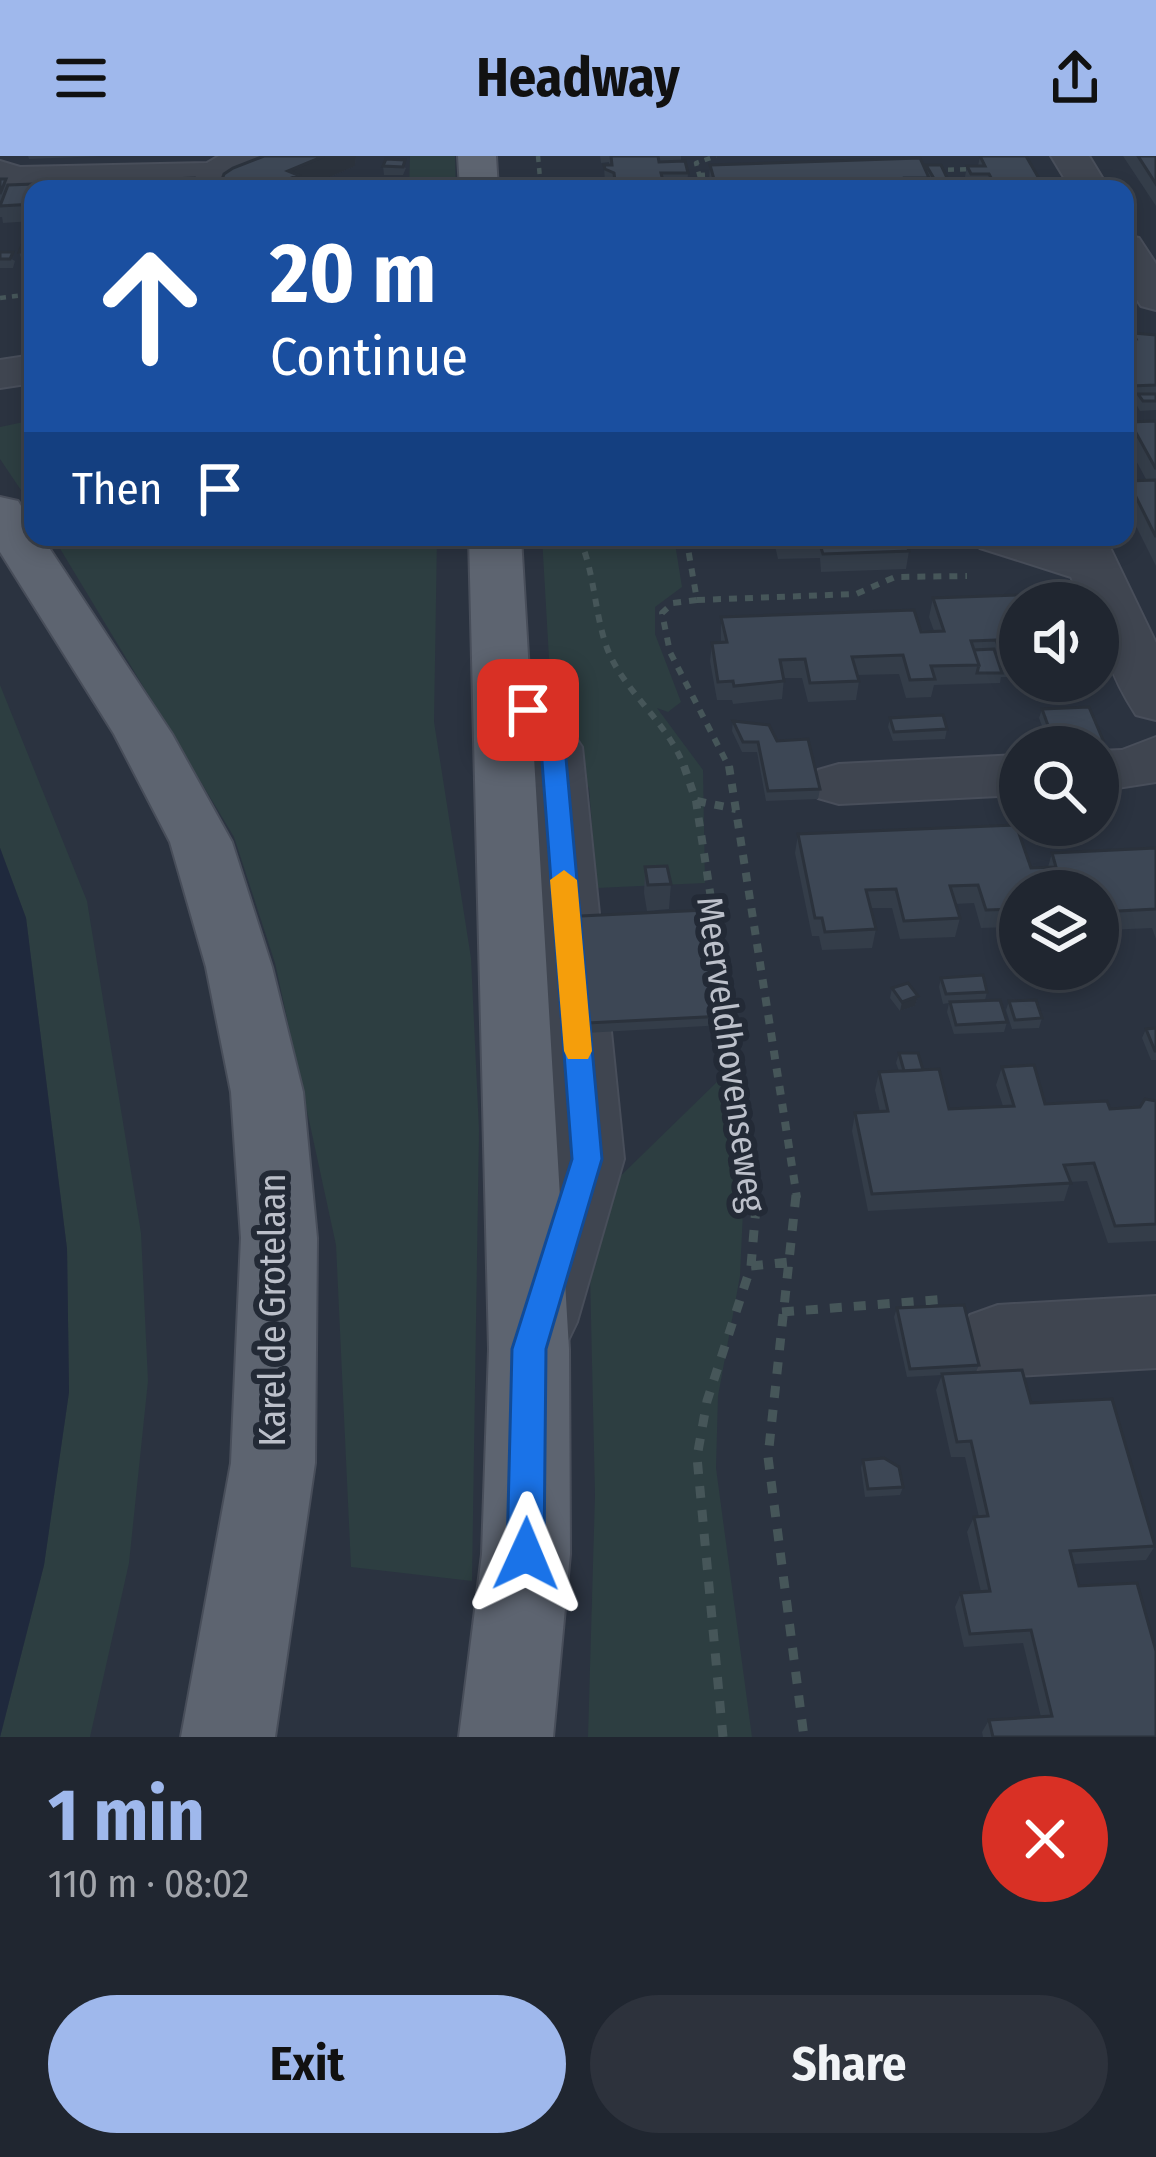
<!DOCTYPE html>
<meta charset="utf-8">
<style>
body{margin:0;font-family:"Fira Sans Condensed",sans-serif;background:#2d323c;color:#f1f3f6;height:100vh;display:flex;flex-direction:column;font-size:45px;white-space:nowrap}
*{box-sizing:border-box;margin:0}
p{font-size:39px;color:#a2a5ab}
.icon{flex:none;width:66px;height:66px;fill:none;stroke:currentColor;stroke-width:2;stroke-linecap:round;stroke-linejoin:round}
.map{position:relative;height:1581px;overflow:hidden}
.panel{display:flex;flex-direction:column;background:#202630;flex:1}
.panel>*{flex:none}
.guide{position:absolute;left:24px;top:24px;width:1110px;height:366px;border-radius:24px;box-shadow:0 6px 18px #0003,0 0 0 3px #3d434c;background:#1a4fa0;color:#fff;overflow:hidden}
.tools{position:absolute;left:999px;top:426px;display:grid;gap:24px}
.tools a{display:grid;place-items:center;width:120px;height:120px;border-radius:50%;background:#202630;box-shadow:0 6px 18px #0003,0 0 0 3px #3d434c;font-size:60px}
.pin{position:absolute;display:grid;place-items:center;width:102px;height:102px;color:#fff;margin:-51px;border-radius:24px;box-shadow:0 6px 18px #0006}
.me{position:absolute;width:132px;margin:-66px;rotate:1deg;stroke-linejoin:round;filter:drop-shadow(0 0 9px #0008)}
.turn{display:flex;align-items:center;gap:42px;height:252px;padding:0 48px;font-size:54px}
.turn .icon{width:156px;height:156px;stroke-width:2.5}
.turn b{display:block;font-size:84px;line-height:102px}
.then{display:flex;align-items:center;height:114px;padding:0 48px;background:#0003;gap:24px;font-size:45px}
.round{display:grid;place-items:center;flex:none;width:126px;height:126px;border-radius:63px;background:#2d323c}
.head{display:flex;align-items:center;justify-content:space-between;height:204px;padding:0 48px}
h1{font-size:72px;font-weight:700;line-height:90px;color:#9fb8ec}
.action{display:flex;gap:24px;margin-top:auto;padding:24px 48px}
.action a{flex:1;height:138px;border-radius:72px;background:#9fb8ec;color:#111;font-size:48px;font-weight:700;line-height:138px;text-align:center}
.action a+a{background:#2d323c;color:#f1f3f6}
header{display:flex;justify-content:space-between;align-items:center;height:156px;padding:0 48px;background:#9fb8ec;color:#111;font-size:54px;font-weight:700}
.map>svg:first-child{display:block}
.green{fill:#2d3e41}
.water{fill:#1f293d}
.lines{fill:none;stroke-linecap:round;stroke-linejoin:round}
.minor-casing{stroke:#484e5a;stroke-width:4}
.major-casing{stroke:#484e5a;stroke-width:4}
.path-far3{stroke:#465659;stroke-width:4.5;stroke-dasharray:6 6;stroke-linecap:butt}
.path-far2{stroke:#465659;stroke-width:6;stroke-dasharray:8 8;stroke-linecap:butt}
.path-far1{stroke:#465659;stroke-width:8;stroke-dasharray:9 9;stroke-linecap:butt}
.path{stroke:#465659;stroke-width:9;stroke-dasharray:12 12;stroke-linecap:butt}
.minor{fill:#3f4550;fill-rule:evenodd}
.major{fill:#5d6470;fill-rule:evenodd}
.wall{fill:#343d49}
.shaded-wall{fill:#2b323c}
.building{fill:#3d4755;stroke:#2b323c;stroke-width:3}
.route{fill:#1a73e8;stroke:#114b97;stroke-width:3}
.slow{fill:#f59e0b}
.labels{text-anchor:middle;stroke-width:12;stroke-linejoin:round;paint-order:stroke}
.street-label{font-size:36px;fill:#bcc0ca;stroke:#232a36}
</style>
<header><svg class="icon" aria-label="menu" viewBox="0 0 24 24"><path d="M4 6h16M4 12h16M4 18h16"/></svg>Headway<svg class="icon" aria-label="share" viewBox="0 0 24 24"><path d="M12 15V3M7 8l5-5 5 5M5 13v7h14v-7"/></svg></header>
<div class="map">
<svg width="1156" height="1581" viewBox="0 0 1156 1581">
<rect width="100%" height="100%" fill="#2b3340"/>
<!-- green -->
<path class="green" d="M410 0H455L456 33H409Z
M33 264V352L0 303V271Z
M53 381H437L434 566 471 802 479 974 472 1425 351 1411 336 1089 275 807 234 681Z
M542 381H674L682 431 655 451V478L681 546 668 556 657 552 703 614 705 727 597 732 589 632 554 589Z
M0 529 87 745 141 1077 148 1225 129 1407 90 1581H0L44 1409 69 1236 67 1093 26 762 0 692Z
M720 923 745 1012 740 1120 718 1240 716 1312 752 1581H588L595 1339 590 1118 602 1038Z"/>
<!-- water -->
<path class="water" d="M0 692 26 762 67 1093 69 1236 44 1409 0 1581Z"/>
<g class="lines">
<defs>
<path id="minor" d="M219 0H265L259 8 215 29 14 35 0 31V5L20 11 207 7Z
M1051 0H1089L1109 33H1071Z
M1125 79 1139 82 1156 108V154L1141 150 1125 125Z
M33 199V227L0 232V204Z
M972 381H1105L1156 487V564L1136 559C1114 525 1098 488 1098 447H1083L1071 421 980 392Z
M503 499 523 504 582 591 624 1003 577 1166 565 1191 537 1202 509 1191 497 1166 550 1003 524 592 475 517 483 504Z
M1156 581V626L1098 635V595L1122 594Z
M1020 599V639L839 648 818 642 809 628 818 614 839 608Z
M1156 1140V1212L998 1221 970 1211 958 1185 970 1159 998 1149Z"/>
<path id="major" d="M458 0H496L498 33H460Z
M0 341 18 345C26 358 33 366 33 381H42L172 578 232 686 272 811 303 936 317 1082 315 1307 275 1581H181L231 1307 241 1082 231 936 206 811 170 686 114 578 0 396Z
M469 381H521L569 1193 570 1398 553 1581H459L482 1398 489 1193Z"/>
</defs>
<!-- minor casing -->
<use href="#minor" class="minor-casing"/>
<!-- major casing -->
<use href="#major" class="major-casing"/>
<!-- path-far3 -->
<path class="path-far3" d="M538 0 541 33
M936 14 975 13
M699 19 717 18
M703 33 696 7 716 0
M0 142 33 138"/>
<!-- path-far2 -->
<path class="path-far2" d="M579 381C595 417 594 456 607 492 623 535 669 567 685 613
M686 381 697 444 673 447 662 457 670 496 730 613
M697 444 856 438 895 421 967 420"/>
<!-- path-far1 -->
<path class="path-far1" d="M684 610 696 645 757 1042
M729 610 797 1042
M697 645 736 653"/>
<!-- path -->
<path class="path" d="M796 1039 768 1301 804 1581
M751 1110 789 1106
M782 1156 948 1143
M723 1581 697 1301 707 1245 751 1110 757 1039"/>
<!-- minor -->
<use href="#minor" class="minor"/>
<!-- major -->
<use href="#major" class="major"/>
</g>
<!-- wall -->
<path class="wall" d="M28 0H102L29 3Z
M264 0H356L355 10 302 33H221L220 29Z
M600 0H681V5L688 17 687 32 692 33H613L605 29 604 9H609V6L601 7Z
M980 0 1045 33H967L964 26 967 10H978Z
M1123 0H1156V50Z
M386 3 406 12 403 19H384L383 10Z
M710 9 925 13 926 9 950 28 949 33H934L928 24 927 33H712L709 25Z
M194 22 195 33H33V65L3 67 2 61H0V23L8 29Z
M33 89V104L22 105 19 96Z
M0 96 15 105 13 112H0Z
M1133 177 1156 179V254L1140 255 1136 248H1127L1125 245V184H1131Z
M1156 265V410L1125 348V336L1128 325H1147L1125 284 1130 266Z
M773 381H904L909 395 906 413 821 416 820 402 778 403Z
M933 442 1020 447V521H1001L1000 527 934 529 931 541 906 542 899 518 857 519 859 525 856 544 808 546 802 522H784L782 543 733 548 732 544H717L710 505 712 487 721 486V461L934 475 929 461Z
M1042 553 1103 584 1100 594 1098 591H1050L1039 562Z
M890 562 947 573 945 583 893 585 888 571Z
M733 565 777 585 820 633 818 643 766 645 757 596H742L732 575Z
M798 678 1031 712 1048 711 1052 697 1156 692V783L1152 772 1107 774 1113 789 1107 807 1098 808V735H1020V777L1013 778 1011 771 981 772 974 747 955 748 960 762 955 781 900 783 892 752H871L876 773 872 792 822 794 819 780H812L795 697Z
M645 711 671 728 669 753 647 755 644 737Z
M560 761 724 860 723 869 568 878Z
M941 822 987 836 985 844 1007 866 1004 876 954 878 947 856 949 847 943 848 939 831Z
M892 832 918 840 915 850 900 855 890 842Z
M1009 845 1042 862 1039 872 1012 873 1006 854Z
M1156 872V904H1151L1142 882 1146 873Z
M899 897 923 914 949 953 1003 950 996 929 1002 911 1045 948 1110 953 1140 951 1156 945V1085L1108 1087 1087 1025 1070 1026 1064 1045 868 1055 852 975 855 957 880 956 875 934 879 916 899 915 896 907Z
M897 1152 979 1209 976 1216 1031 1247 1155 1390 1146 1404 1073 1408 1079 1430 1156 1581H983L982 1576 989 1564 1041 1561 1023 1487 964 1491 955 1451 961 1437 981 1436 967 1376 974 1361H979L965 1301H951L936 1234 942 1219 907 1221 894 1161Z
M863 1304 903 1331 900 1339 865 1341 861 1312Z"/>
<!-- shaded-wall -->
<path class="shaded-wall" d="M324 0H356L355 10 302 33H273V30L288 15Z
M258 23 260 33H235Z
M918 840 915 850 900 855 902 846Z"/>
<!-- building -->
<path class="building" d="M264 0H324L288 15 298 19 273 30 258 23 235 33H228L220 29 224 18 233 12Z
M611 0H658L659 6 685 5 688 17H661L665 33H616L614 17 605 13 604 9H612Z
M980 0H1026L1045 33H997L989 18H971L967 10H985Z
M1138 0H1156V28Z
M920 2 929 22H905L910 33H890L886 23 843 24 846 33H804L801 25H780L783 33H762L760 26 715 27 710 9Z
M386 3 405 4 403 11 383 10Z
M926 9H941L950 28 936 26Z
M194 22 192 33H33V48L0 50 8 29Z
M0 23H6L0 38Z
M22 89H33V95L19 96Z
M0 96H13L10 103H0Z
M1133 177 1156 179V229L1131 230 1125 219V184L1136 183Z
M1138 238H1156V245H1143Z
M1156 265V313L1130 266Z
M1156 324V381L1128 325Z
M779 381H904L909 395 823 398 821 392 832 388 831 383 780 385Z
M1074 437 1078 447H1020V502L1003 503 996 484 971 485 979 509 931 510 935 523 910 524 903 499 852 501 859 525 810 527 805 503 780 504 784 525 734 530 733 525 718 526 712 487 727 486 721 461 914 454 921 476 944 475 933 442Z
M994 493 1002 517H977L979 509 974 494Z
M1089 551 1103 584 1054 586 1042 553Z
M943 559 947 573 894 576 890 562Z
M733 565 769 569 777 585 808 583 820 633 768 635 758 586H743Z
M1016 669 1031 712 1056 711 1052 697 1156 692V753L1100 756 1113 789 1098 790V735H1020V759H1018L1016 753 986 754 978 729 950 730 960 762 904 765 896 733 866 734 876 773 825 776 822 762H815L798 678Z
M667 710 671 728 648 729 645 711Z
M706 754 724 860 568 868 560 761Z
M983 819 987 836 946 838 941 822Z
M908 827 918 840 902 846 892 832Z
M1000 844 1007 866 956 869 950 846Z
M1036 844 1042 862 1015 864 1009 845Z
M1156 872V895H1155L1146 873Z
M899 897H918L923 914 904 915Z
M1034 909 1045 948 1107 945 1110 953 1140 951 1145 943 1156 945V1068L1115 1070 1094 1007 1064 1009 1071 1027 872 1038 855 957 888 955 879 916 939 913 949 953 1014 950 1002 911Z
M964 1149 979 1209 910 1213 897 1152Z
M1022 1214 1031 1247 1112 1243 1155 1390 1070 1395 1079 1430 1137 1427 1156 1495V1581H993L989 1564 1052 1560 1031 1474 970 1478 961 1437 990 1435 974 1361 988 1360 971 1285 957 1286 942 1218Z
M884 1302 899 1311 903 1331 868 1333 863 1304Z"/>
<!-- route -->
<path class="route" d="M528 546 536 549 565 591 602 1003 546 1193 544 1398 538 1411 526 1416 513 1411 507 1398 512 1193 572 1003 541 592 516 554Z"/>
<!-- slow -->
<path class="slow" d="M564 714 577 724 592 895 588 903H568L564 895 550 724Z"/>
<g class="labels">
<!-- street labels -->
<g class="street-label">
<text transform="translate(732 898) rotate(82)" y="13">Meerveldhovenseweg</text>
<text transform="translate(272 1154) rotate(-90)" y="13">Karel de Grotelaan</text>
</g>
</g>
</svg>
<div class="tools">
<a><svg class="icon" aria-label="sound" viewBox="0 0 24 24"><path d="M4 9h4l5-4v14l-5-4H4zM17 9q2 3 0 6"/></svg></a>
<a><svg class="icon" aria-label="search" viewBox="0 0 24 24"><circle cx="10" cy="10" r="6"/><path d="M15 15l6 6"/></svg></a>
<a><svg class="icon" aria-label="layers" viewBox="0 0 24 24"><path d="M12 4l9 5-9 5-9-5zM3 14l9 5 9-5"/></svg></a>
</div>
<div class="pin" style="left:528px;top:554px;background:#d93025"><svg class="icon" aria-label="arrive" viewBox="0 0 24 24"><path d="M6 21V4h12l-3 4 3 4H6"/></svg></div>
<svg class="me" style="left:526px;top:1398px" viewBox="-20 -20 40 40"><path d="M0-17L14 15 0 8-14 15z" fill="#1a73e8" stroke="#fff" stroke-width="4"/></svg>
<div class="guide">
<div class="turn"><svg class="icon" aria-label="ahead" viewBox="0 0 24 24"><path d="M12 20V5M6 11l6-6 6 6"/></svg><div><b>20 m</b>Continue</div></div>
<div class="then">Then<svg class="icon" aria-label="arrive" viewBox="0 0 24 24"><path d="M6 21V4h12l-3 4 3 4H6"/></svg></div>
</div>
</div>
<section class="panel">
<div class="head"><div><h1>1 min</h1><p>110 m · 08:02</p></div><a class="round" style="background:#d93025;color:#fff"><svg class="icon" aria-label="close" viewBox="0 0 24 24"><path d="M6 6l12 12M18 6L6 18"/></svg></a></div>
<div class="action"><a>Exit</a><a>Share</a></div>
</section>
